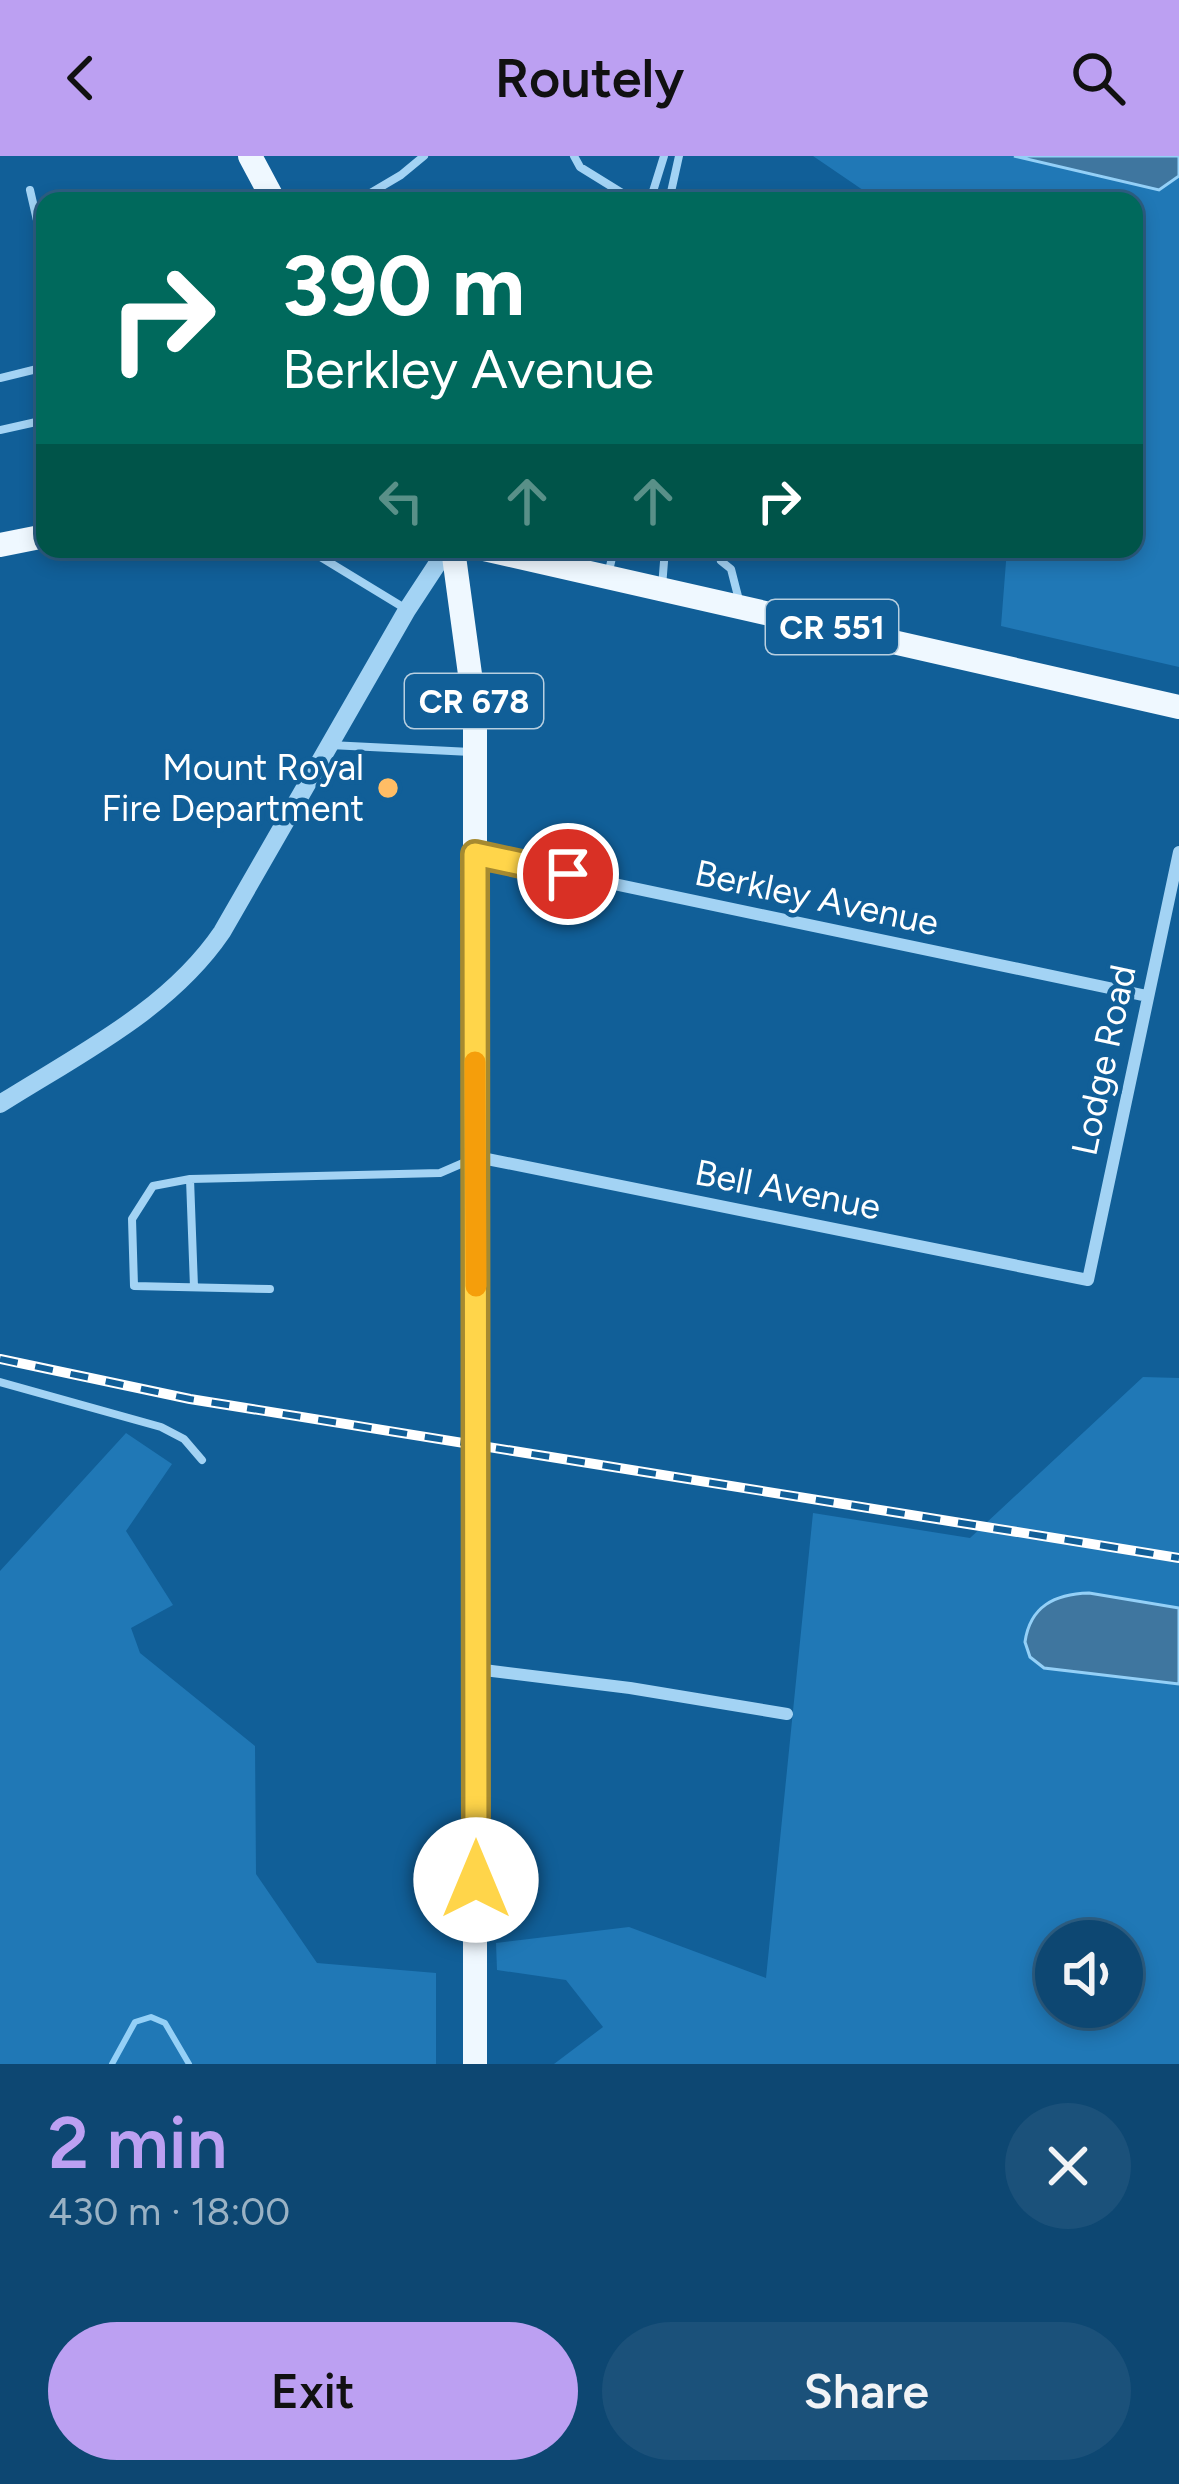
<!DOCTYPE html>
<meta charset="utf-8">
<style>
body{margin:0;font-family:Figtree,sans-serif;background:#1b517a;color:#f1f3f6;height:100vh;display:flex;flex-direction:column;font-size:45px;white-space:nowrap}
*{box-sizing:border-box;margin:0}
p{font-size:39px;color:#9ab2c4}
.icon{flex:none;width:66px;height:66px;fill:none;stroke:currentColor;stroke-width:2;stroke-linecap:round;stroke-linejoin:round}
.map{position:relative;height:1908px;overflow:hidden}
.drawer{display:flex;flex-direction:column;background:#0d4772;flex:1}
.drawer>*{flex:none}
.guide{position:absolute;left:36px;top:36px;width:1107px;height:366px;border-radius:24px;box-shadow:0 6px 18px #0003,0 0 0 3px #2d5f84;background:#00695c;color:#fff;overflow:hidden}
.fabs{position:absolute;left:1035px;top:1764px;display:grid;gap:24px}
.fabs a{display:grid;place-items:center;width:108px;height:108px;border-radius:50%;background:#0d4772;box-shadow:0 6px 18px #0003,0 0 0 3px #2d5f84;font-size:60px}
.pin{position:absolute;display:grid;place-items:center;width:102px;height:102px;color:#fff;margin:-51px;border:6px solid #fff;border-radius:50%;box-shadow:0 3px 12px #0007}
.me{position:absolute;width:132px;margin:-66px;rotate:0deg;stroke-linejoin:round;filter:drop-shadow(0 0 9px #0008)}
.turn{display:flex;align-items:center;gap:42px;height:252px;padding:0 48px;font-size:54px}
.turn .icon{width:156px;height:156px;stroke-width:2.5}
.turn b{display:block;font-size:84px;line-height:102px}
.lanes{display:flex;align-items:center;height:114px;padding:0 48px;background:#0003;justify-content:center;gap:60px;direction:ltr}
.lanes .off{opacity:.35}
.round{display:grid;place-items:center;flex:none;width:126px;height:126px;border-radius:63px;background:#1b517a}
.summary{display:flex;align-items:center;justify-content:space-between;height:204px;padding:0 48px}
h1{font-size:72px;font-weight:600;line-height:90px;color:#bca0f2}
.button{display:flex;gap:24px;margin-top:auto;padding:24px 48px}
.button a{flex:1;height:138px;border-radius:72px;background:#bca0f2;color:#111;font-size:48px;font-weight:600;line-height:138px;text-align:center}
.button a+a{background:#1b517a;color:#f1f3f6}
header{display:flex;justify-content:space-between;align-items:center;height:156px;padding:0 48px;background:#bca0f2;color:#111;font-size:54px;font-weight:600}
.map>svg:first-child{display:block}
.green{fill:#2078b6;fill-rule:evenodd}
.water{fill:#3f769f;stroke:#94d0f7;stroke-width:3}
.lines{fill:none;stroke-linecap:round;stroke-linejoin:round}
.stream{stroke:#94d0f7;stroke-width:6}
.service{stroke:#a3d3f4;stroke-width:8}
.minor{stroke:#a3d3f4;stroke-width:12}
.tertiary{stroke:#a3d3f4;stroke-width:18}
.primary{stroke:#eff8ff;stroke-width:24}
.rail-casing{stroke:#fff;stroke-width:10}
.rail{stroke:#115f98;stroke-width:6;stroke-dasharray:18;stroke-linecap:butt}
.route-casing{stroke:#a68a30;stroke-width:30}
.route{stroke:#ffd54a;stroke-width:21}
.slow{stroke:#f59e0b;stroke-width:21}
.poi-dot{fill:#ffbd65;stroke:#115f98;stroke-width:4.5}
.labels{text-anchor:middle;stroke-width:9;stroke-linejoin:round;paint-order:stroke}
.shield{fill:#115f98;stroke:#b8cfe0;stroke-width:3}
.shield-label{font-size:33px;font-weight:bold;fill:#fff}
.poi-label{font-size:36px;fill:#fff;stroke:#115f98;text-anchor:end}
.street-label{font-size:36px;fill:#fff;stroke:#115f98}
</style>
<header><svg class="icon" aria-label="back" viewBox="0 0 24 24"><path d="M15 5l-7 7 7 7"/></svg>Routely<svg class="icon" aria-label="search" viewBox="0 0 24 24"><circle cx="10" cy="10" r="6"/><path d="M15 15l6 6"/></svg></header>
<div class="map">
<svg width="1179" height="1908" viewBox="0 0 1179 1908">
<rect width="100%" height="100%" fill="#115f98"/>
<!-- green -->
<path class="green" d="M813 0H1014L1159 34 1179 20V511L1001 470 1007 393H1134V45H879Z
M1143 1221 1179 1222V1908H554L603 1871 566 1824 497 1814 496 1787 629 1771 766 1822 813 1357 970 1382ZM1056 1785H1122V1851H1056Z
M126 1277 172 1308 126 1375 173 1449 131 1472 140 1497 255 1590 256 1718 317 1807 436 1817V1908H0V1415Z"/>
<!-- water -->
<path class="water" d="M1014 0H1179V20L1159 34Z
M1089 1437 1179 1452V1528L1044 1512 1030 1501 1025 1486C1030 1450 1055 1438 1089 1437Z"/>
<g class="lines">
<!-- stream -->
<path class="stream" d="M112 1908 135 1866 151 1861 165 1867 189 1908"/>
<!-- service -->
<path class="service" d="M574 0 580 11 635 45
M30 34 45 99
M357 45 401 19 424 0
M650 45 664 0
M669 45 679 0
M0 222 45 211
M0 274 45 264
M315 393 314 397 406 453
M721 405 731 413 740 448
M608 419 614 393
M662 431 665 393
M330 589 471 596
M190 1023 194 1131
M270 1133 134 1130 132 1063 153 1030 190 1023 440 1017 470 1004
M0 1226 161 1271 184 1283 202 1304"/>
<!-- minor -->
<path class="minor" d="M476 699 1147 840
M477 1001 1088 1124 1179 696
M476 1513 630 1532 787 1558"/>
<!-- tertiary -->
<path class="tertiary" d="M0 948C79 898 169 854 222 776L407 454 447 393"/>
<!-- primary -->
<path class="primary" d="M250 0 274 45
M0 389 45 380
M453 393 475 555V1908
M484 393 1179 551"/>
<defs>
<path id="rail" d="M0 1203 190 1243 1179 1402"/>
</defs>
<!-- rail casing -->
<use href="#rail" class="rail-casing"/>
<!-- rail -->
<use href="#rail" class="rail"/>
</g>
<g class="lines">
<defs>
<path id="route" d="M476 1724 475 698 568 718"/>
</defs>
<!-- route casing -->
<use href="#route" class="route-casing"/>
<!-- route -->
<use href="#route" class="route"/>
<!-- slow -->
<path class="slow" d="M475 906 476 1130"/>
</g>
<!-- markers -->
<circle class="poi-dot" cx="388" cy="632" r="12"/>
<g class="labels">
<!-- shield labels -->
<g class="shield">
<rect x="766" y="444" width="132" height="54" rx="9"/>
<rect x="405" y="518" width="138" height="54" rx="9"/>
</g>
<g class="shield-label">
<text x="832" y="483">CR 551</text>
<text x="474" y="557">CR 678</text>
</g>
<!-- poi labels -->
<g class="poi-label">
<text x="364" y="624">Mount Royal<tspan x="364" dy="41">Fire Department</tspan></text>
</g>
<!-- street labels -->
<g class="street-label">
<text transform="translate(817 741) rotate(12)" y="13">Berkley Avenue</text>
<text transform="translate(1103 904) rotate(-78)" y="13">Lodge Road</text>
<text transform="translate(788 1033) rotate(11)" y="13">Bell Avenue</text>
</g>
</g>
</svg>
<div class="fabs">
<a><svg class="icon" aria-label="sound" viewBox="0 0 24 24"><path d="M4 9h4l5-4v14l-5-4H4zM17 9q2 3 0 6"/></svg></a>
</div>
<div class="pin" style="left:568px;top:718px;background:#d93025"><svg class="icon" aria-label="arrive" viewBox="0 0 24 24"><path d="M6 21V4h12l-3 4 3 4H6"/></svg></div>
<svg class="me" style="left:476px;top:1724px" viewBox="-20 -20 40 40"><circle r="19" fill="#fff"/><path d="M0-13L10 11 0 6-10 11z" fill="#ffd54a"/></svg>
<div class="guide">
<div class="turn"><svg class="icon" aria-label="right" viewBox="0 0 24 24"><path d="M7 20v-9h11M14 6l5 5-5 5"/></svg><div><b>390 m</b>Berkley Avenue</div></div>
<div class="lanes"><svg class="icon off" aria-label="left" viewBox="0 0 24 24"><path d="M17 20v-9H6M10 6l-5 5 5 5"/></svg><svg class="icon off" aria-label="ahead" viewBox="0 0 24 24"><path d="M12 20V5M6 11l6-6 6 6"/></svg><svg class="icon off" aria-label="ahead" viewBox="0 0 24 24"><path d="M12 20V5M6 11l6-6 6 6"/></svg><svg class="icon" aria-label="right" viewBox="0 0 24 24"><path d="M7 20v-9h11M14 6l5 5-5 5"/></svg></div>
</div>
</div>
<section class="drawer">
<div class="summary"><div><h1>2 min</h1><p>430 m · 18:00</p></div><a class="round"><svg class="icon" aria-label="close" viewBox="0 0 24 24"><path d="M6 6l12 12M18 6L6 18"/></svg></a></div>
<div class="button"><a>Exit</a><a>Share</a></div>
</section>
